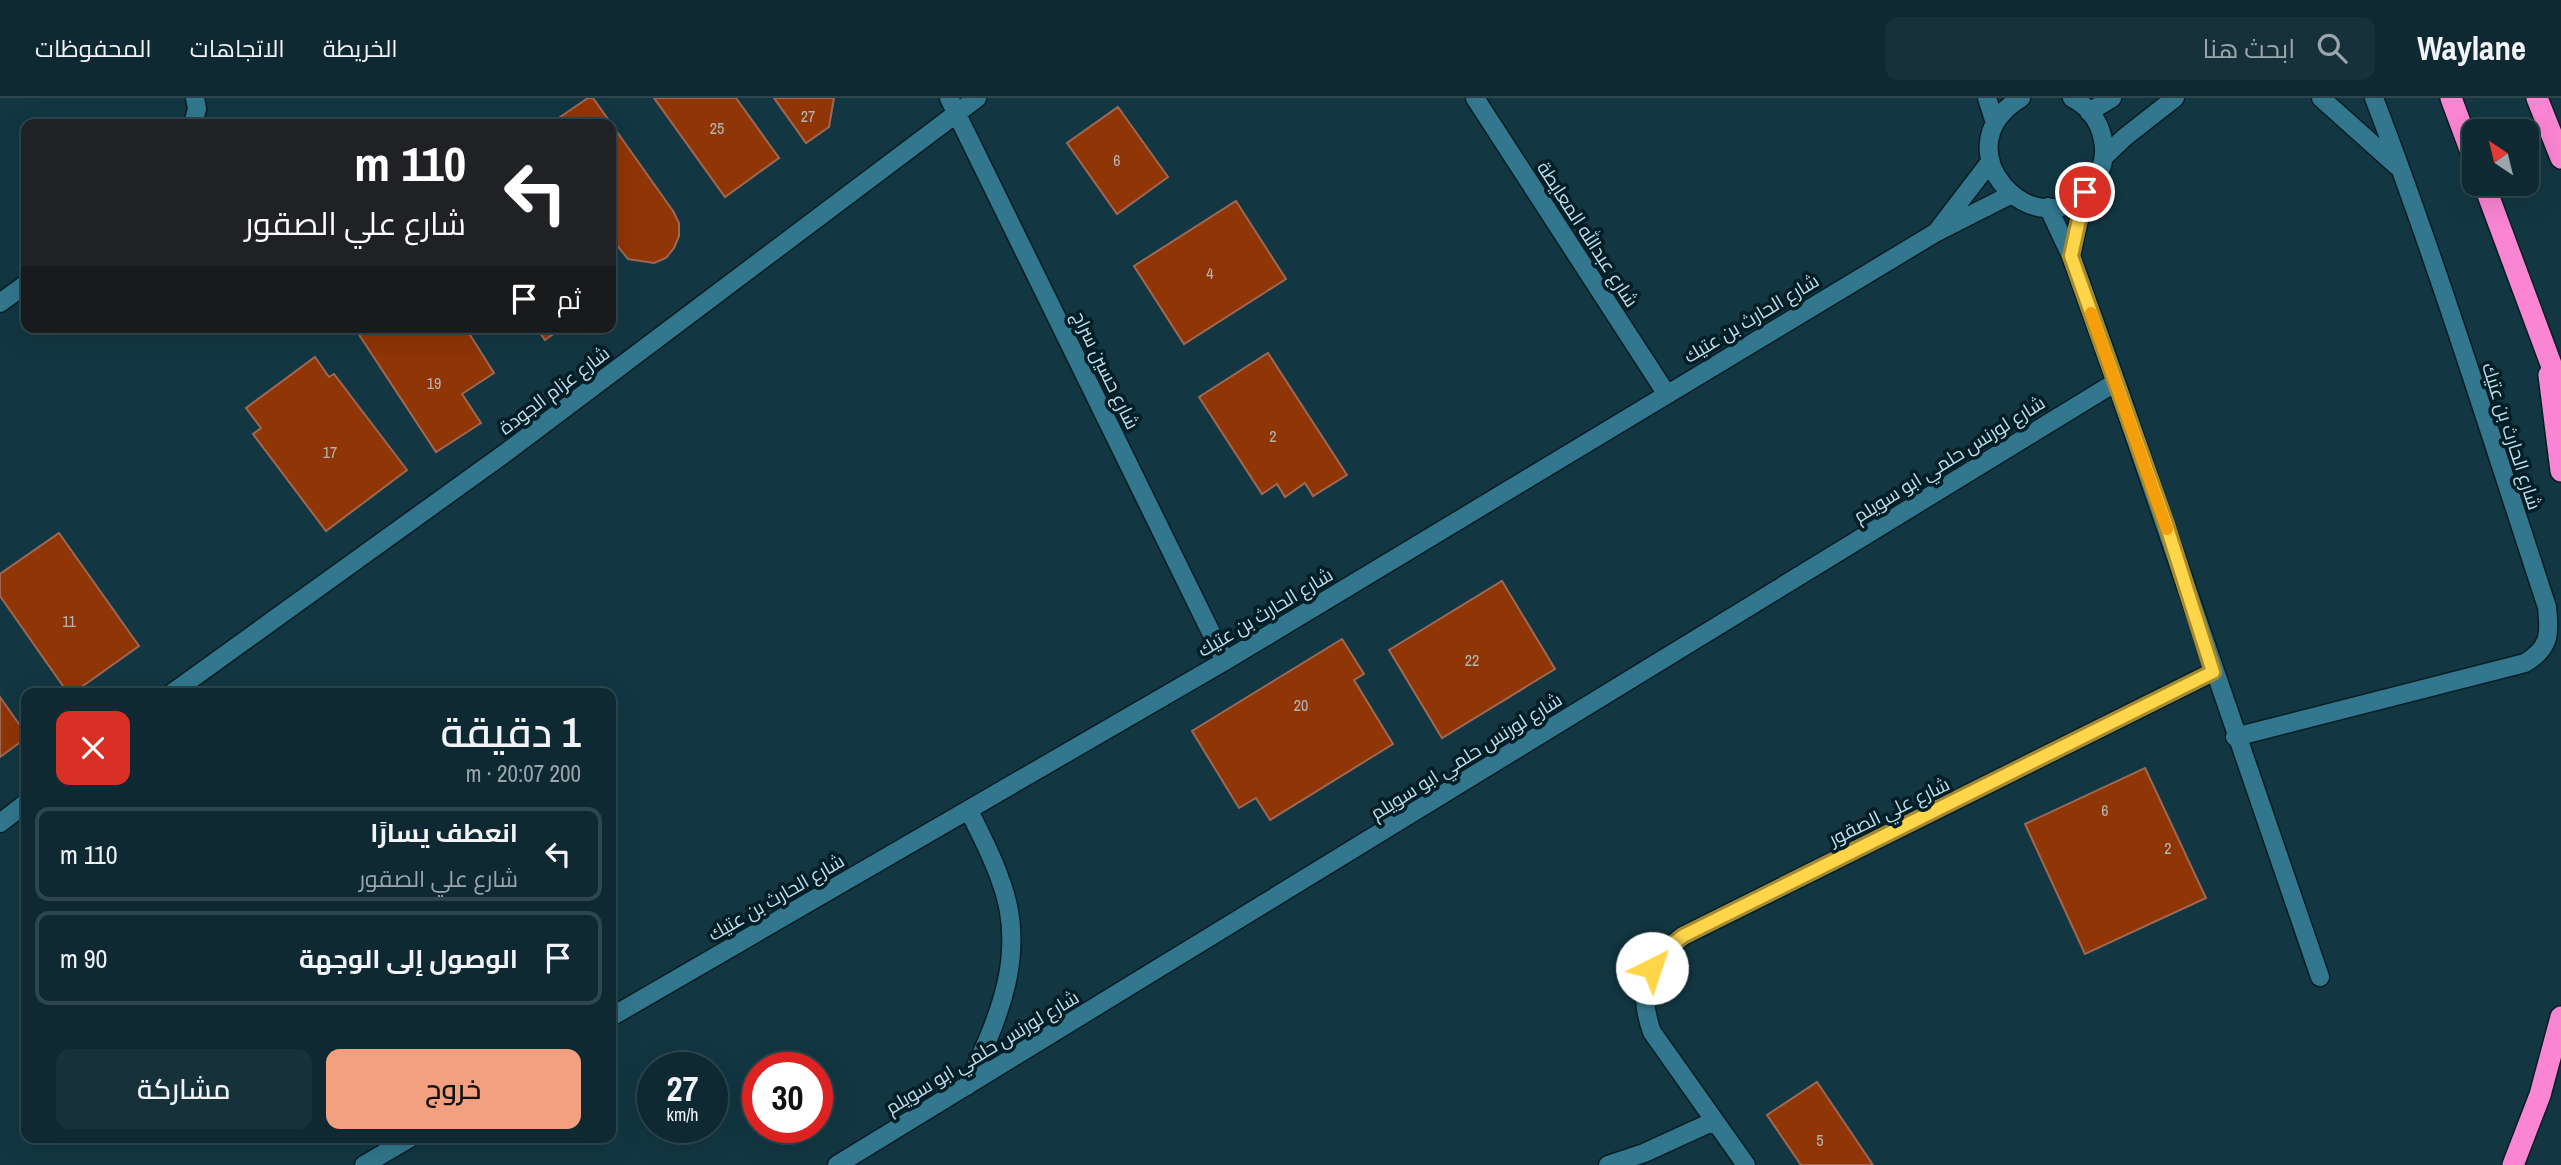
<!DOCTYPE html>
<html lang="ar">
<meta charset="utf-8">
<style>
body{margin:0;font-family:"Archivo Narrow",Cairo,sans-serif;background:#17313a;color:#f1f3f6;direction:rtl;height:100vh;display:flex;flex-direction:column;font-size:26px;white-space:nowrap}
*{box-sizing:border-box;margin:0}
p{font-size:23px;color:#9ba6ac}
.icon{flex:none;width:38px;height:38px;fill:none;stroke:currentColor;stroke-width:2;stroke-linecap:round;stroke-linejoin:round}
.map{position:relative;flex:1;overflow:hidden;direction:ltr}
.drawer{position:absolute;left:21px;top:590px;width:595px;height:455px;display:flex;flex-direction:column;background:#0e2932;border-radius:14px;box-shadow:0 7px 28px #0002,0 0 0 2px #2e454d;direction:rtl}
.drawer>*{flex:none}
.hud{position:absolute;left:21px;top:21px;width:595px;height:214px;border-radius:14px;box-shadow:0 7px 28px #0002,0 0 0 2px #2e454d;direction:rtl;background:#202124;color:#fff;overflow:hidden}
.needle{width:46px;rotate:325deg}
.tools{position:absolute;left:2462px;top:21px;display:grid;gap:14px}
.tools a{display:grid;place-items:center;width:77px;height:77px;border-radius:14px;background:#0e2932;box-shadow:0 7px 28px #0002,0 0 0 2px #2e454d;font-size:35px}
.speed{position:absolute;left:637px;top:954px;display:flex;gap:14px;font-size:35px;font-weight:700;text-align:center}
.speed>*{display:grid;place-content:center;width:91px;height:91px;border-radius:50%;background:#0e2932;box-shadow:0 7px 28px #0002,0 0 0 2px #2e454d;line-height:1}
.speed small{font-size:18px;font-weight:400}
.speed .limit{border:10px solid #d22;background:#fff;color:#111}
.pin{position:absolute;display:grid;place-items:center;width:60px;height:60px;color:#fff;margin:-30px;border:4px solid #fff;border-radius:50%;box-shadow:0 2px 7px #0007}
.me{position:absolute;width:77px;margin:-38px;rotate:41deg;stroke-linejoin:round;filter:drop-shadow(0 0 5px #0008)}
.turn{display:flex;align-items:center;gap:24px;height:147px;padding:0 35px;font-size:32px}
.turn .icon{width:91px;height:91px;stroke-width:2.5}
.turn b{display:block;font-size:49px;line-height:60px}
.then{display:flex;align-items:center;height:66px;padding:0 35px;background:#0003;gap:14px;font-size:26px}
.round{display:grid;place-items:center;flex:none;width:74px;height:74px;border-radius:14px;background:#17313a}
.head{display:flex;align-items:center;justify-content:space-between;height:119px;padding:0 35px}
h1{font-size:42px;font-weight:600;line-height:52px}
.primary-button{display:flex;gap:14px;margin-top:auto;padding:14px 35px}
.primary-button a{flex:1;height:80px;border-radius:14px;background:#f2a080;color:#111;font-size:28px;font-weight:600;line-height:80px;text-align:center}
.primary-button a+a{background:#17313a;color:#f1f3f6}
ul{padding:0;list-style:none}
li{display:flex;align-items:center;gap:21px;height:94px;margin:0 14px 10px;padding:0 21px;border:4px solid #2e454d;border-radius:14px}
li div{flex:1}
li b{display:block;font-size:26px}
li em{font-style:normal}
header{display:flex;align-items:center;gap:42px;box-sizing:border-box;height:98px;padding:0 35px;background:#0e2932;border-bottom:2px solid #2e454d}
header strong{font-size:33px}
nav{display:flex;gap:38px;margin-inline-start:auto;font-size:24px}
.search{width:490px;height:63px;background:#17313a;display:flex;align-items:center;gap:18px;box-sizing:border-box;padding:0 24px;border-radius:14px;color:#9ba6ac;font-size:26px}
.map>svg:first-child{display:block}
.building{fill:#903506;stroke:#9e6853;stroke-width:2}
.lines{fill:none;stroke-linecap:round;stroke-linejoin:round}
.minor-casing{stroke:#071d24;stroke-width:21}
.highway-casing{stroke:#071d24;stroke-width:24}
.minor{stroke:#32778d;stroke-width:18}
.highway{stroke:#fa85d2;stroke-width:21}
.route-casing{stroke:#a68a30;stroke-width:18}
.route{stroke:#ffd54a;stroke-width:12}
.slow{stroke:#f59e0b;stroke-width:12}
.labels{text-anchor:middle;stroke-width:7;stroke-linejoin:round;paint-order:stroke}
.number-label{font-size:16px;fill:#b3b5b2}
.street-label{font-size:19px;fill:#bfe0ec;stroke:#011d26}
</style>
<header>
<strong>Waylane</strong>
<div class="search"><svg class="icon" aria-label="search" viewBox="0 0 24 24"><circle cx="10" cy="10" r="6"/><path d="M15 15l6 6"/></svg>ابحث هنا</div>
<nav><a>الخريطة</a><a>الاتجاهات</a><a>المحفوظات</a></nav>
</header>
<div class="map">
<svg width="2561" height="1067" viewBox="0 0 2561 1067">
<rect width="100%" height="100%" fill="#123742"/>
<!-- building -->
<path class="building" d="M588 0H593L673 113 679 125V138L674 150 666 160 654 165 628 161 611 140V26H550Z
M654 0H736L779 60 725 99Z
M774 0H834L829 29 806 45Z
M1118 9 1168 79 1117 116 1067 45Z
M1236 103 1286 181 1184 246 1134 168Z
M354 229H465L494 275 462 296 481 325 436 354Z
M536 229H563L545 242Z
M1268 255 1347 377 1313 398 1305 385 1285 399 1277 386 1262 396 1199 299Z
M315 259 329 279 334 276 407 372 326 433 253 336 261 330 246 310Z
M59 435 139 548 73 595H68L0 498V476Z
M1502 483 1555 571 1442 640 1389 552Z
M1342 541 1364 576 1354 582 1393 646 1270 722 1256 700 1239 710 1192 633Z
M0 599 26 636V640L0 659Z
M2145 670 2206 800 2085 856 2025 726Z
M1817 984 1873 1067H1801L1767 1017Z"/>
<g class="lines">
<defs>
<path id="minor" d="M949 0 1225 563
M1475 0 1666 295
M1987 0 1995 25
M2021 0C1937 51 2037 154 2089 90 2098 79 2105 67 2104 51 2103 29 2092 10 2072 0
M2321 0 2397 68
M2089 14 2112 0
M193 26 197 11 195 0
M2104 59 2125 39 2175 0
M2048 109 2071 158 2116 284 2320 879
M1938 132 1990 64
M2071 158 2085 94
M0 205 26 186
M172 595 508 353 977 0
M2235 639 2525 565C2550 550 2550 536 2547 509 2491 339 2438 167 2374 0
M0 725 26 705
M611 919 1225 563 1935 135 2010 97
M967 988C998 921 1029 855 1000 781 992 757 979 734 969 712
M364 1067 410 1040
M837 1067 2116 284
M1608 1067 1644 1055 1714 1023
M1746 1067 1652 934C1636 890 1648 866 1683 838L2213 574"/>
<path id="highway" d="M2451 0 2474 62
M2537 0 2561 60
M2484 86 2561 293
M2549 277 2561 373
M2513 1067 2540 997 2561 919"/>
</defs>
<!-- minor casing -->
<use href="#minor" class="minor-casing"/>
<!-- highway casing -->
<use href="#highway" class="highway-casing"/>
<!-- minor -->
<use href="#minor" class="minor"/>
<!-- highway -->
<use href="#highway" class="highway"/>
</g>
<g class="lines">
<defs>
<path id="route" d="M1652 870 1661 855 1683 838 2213 574 2166 426 2071 158 2085 94"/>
</defs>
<!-- route casing -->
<use href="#route" class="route-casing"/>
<!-- route -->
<use href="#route" class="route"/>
<!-- slow -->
<path class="slow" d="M2091 215 2167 431"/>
</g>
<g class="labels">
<!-- number labels -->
<g class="number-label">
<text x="808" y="24">27</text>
<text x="717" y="36">25</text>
<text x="1117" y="68">6</text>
<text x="1210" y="181">4</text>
<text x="434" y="291">19</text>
<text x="1273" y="344">2</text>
<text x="330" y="360">17</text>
<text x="69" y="529">11</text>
<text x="1472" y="568">22</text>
<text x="1301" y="613">20</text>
<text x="2105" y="718">6</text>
<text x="2168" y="756">2</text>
<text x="1820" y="1048">5</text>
</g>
<!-- street labels -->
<g class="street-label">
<text transform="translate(1588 136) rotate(57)" y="7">شارع عبدالله المعايطة</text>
<text transform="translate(1751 220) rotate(-31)" y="7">شارع الحارث بن عتيك</text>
<text transform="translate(1106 272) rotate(64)" y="7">شارع حسين سراج</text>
<text transform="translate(554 292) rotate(-37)" y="7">شارع عزام الجودة</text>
<text transform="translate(2512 338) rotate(72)" y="7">شارع الحارث بن عتيك</text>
<text transform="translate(1949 361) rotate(-32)" y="7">شارع لورنس حلمي ابو سويلم</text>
<text transform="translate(1265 514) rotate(-31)" y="7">شارع الحارث بن عتيك</text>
<text transform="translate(1466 658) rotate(-32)" y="7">شارع لورنس حلمي ابو سويلم</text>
<text transform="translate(1889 713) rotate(-26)" y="7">شارع علي الصقور</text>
<text transform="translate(776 799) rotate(-30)" y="7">شارع الحارث بن عتيك</text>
<text transform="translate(982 954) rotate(-31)" y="7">شارع لورنس حلمي ابو سويلم</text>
</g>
</g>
</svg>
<div class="tools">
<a><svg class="needle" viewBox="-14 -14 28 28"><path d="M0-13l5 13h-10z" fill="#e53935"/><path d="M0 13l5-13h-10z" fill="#9ba6ac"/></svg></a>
</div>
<div class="speed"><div>27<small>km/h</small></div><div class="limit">30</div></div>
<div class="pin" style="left:2085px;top:94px;background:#d93025"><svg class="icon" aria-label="arrive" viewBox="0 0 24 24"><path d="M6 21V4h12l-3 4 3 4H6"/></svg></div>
<svg class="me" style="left:1652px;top:870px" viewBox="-20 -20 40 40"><circle r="19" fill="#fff"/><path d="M0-13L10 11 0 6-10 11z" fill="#ffd54a"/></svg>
<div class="hud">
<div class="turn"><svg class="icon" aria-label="left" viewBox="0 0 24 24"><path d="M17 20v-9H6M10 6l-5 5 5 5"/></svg><div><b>110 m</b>شارع علي الصقور</div></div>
<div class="then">ثم<svg class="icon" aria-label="arrive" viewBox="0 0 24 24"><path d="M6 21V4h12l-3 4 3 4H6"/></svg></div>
</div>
<section class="drawer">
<div class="head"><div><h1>1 دقيقة</h1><p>200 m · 20:07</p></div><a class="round" style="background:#d93025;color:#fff"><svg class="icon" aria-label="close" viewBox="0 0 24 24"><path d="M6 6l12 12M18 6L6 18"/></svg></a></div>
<ul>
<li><svg class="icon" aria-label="left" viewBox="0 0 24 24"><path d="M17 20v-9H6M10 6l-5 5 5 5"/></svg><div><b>انعطف يسارًا</b><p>شارع علي الصقور</p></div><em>110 m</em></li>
<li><svg class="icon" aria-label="arrive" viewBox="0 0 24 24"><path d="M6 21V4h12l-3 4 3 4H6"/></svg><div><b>الوصول إلى الوجهة</b></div><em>90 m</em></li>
</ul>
<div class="primary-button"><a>خروج</a><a>مشاركة</a></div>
</section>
</div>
